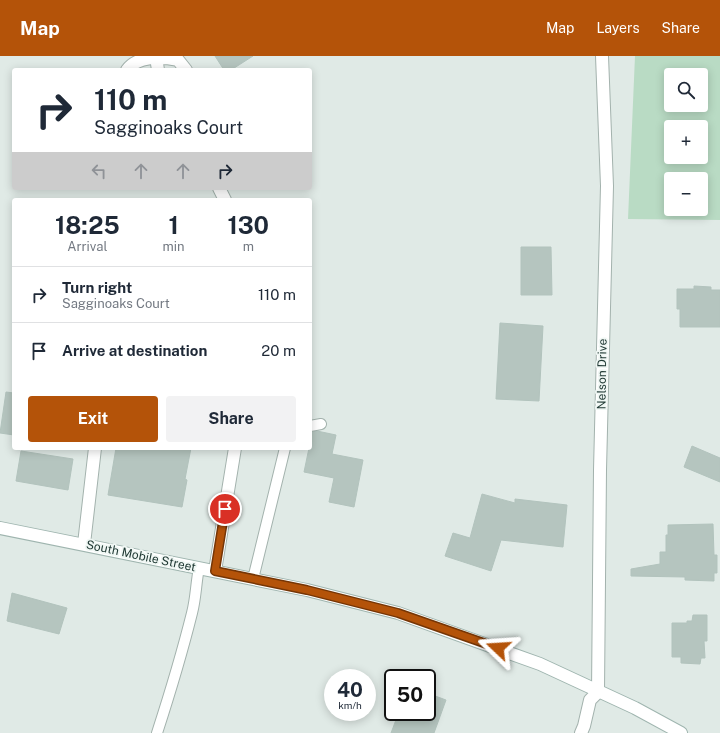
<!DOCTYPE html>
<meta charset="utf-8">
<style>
body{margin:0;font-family:"Public Sans",sans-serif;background:#f2f2f3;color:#1f2937;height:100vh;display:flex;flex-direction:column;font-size:15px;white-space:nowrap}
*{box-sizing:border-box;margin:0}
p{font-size:13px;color:#747a83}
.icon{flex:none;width:22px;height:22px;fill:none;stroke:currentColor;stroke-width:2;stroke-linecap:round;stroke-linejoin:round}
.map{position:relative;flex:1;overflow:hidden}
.panel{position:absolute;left:12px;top:142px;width:300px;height:252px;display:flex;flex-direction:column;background:#fff;border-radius:4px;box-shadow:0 2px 10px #0003}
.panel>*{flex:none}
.hud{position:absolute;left:12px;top:12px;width:300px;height:122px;border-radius:4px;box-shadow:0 2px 10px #0003;background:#fff;color:#1f2937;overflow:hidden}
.buttons{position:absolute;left:664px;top:12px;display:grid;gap:8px}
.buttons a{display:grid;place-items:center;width:44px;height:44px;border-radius:4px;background:#fff;box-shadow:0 2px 10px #0003;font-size:20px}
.speed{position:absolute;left:324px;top:613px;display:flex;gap:8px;font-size:20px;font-weight:700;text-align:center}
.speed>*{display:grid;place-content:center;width:52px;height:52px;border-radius:50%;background:#fff;box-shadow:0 2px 10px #0003;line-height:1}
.speed small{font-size:10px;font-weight:400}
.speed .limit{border:2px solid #111;border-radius:6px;background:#fff;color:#111}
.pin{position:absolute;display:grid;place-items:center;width:34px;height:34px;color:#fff;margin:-17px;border:2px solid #fff;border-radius:50%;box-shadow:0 1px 4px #0007}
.me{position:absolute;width:44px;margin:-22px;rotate:290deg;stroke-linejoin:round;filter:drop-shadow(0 0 3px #0008)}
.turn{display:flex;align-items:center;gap:14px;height:84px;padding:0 16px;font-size:18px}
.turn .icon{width:52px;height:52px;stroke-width:2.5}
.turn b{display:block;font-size:28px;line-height:34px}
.lanes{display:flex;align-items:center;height:38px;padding:0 16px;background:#0003;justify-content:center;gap:20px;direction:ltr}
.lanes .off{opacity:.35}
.eta{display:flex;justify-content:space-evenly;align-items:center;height:68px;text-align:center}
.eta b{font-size:24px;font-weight:700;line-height:28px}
.primary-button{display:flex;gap:8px;margin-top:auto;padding:8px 16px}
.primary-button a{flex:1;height:46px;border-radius:4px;background:#b45309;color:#fff;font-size:16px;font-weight:700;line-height:46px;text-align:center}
.primary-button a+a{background:#f2f2f3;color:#1f2937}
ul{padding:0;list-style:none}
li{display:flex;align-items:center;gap:12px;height:56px;padding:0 16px;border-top:1px solid #e0e1e3}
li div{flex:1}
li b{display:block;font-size:15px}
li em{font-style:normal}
header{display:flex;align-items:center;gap:24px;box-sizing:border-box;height:56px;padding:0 20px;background:#b45309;color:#fff}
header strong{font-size:19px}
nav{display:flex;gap:22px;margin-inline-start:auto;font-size:14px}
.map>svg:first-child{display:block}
.green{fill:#b9dbc4;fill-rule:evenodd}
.building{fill:#b5c5bf;stroke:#b2c3bd}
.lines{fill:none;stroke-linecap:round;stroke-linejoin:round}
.service-casing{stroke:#a3b2ad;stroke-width:12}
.minor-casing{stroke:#a3b2ad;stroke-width:14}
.secondary-casing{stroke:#9fb5af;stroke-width:14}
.service{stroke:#fff;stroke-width:10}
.minor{stroke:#fff;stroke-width:12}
.secondary{stroke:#fff;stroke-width:12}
.route-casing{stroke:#753606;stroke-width:10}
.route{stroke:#b45309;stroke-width:7}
.labels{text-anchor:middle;stroke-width:3.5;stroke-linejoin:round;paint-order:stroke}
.street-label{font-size:12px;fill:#213a35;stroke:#f0f7f4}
</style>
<header>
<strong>Map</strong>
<nav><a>Map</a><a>Layers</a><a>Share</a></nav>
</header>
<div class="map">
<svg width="720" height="677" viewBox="0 0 720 677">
<rect width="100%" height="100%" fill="#e0eae6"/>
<!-- green -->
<path class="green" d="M635 0H720V164L628 163ZM671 19H701V49H671ZM671 71H701V101H671ZM671 123H701V153H671Z"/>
<!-- building -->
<path class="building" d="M215 0H253L231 14H224Z
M521 191H551L552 239H521Z
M694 230 711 231V234H720V271H680V253H677V233H694Z
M500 267 543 270 539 345 496 343Z
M6 336 14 337V379L0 377Z
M317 375 336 379 332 398 363 404 354 451 329 446 334 422 304 416 309 392H310L312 376Z
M692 390 720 402V426L684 411Z
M116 392H191L185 423 187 424 182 451 108 439Z
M21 395 73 403 68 434 16 425Z
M482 438 515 447V443L567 449 563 491 501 484 491 515 445 500 453 477 470 482Z
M713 468 714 499H717V517H714V525L685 524V521L631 520V513L660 508V496H666V479H668V469Z
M12 537 67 552 59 578 7 565Z
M693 559H707V585H704L705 602H701L700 608 681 607V601H672V567H687V565H692Z
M427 637 446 644 434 677H391L399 656H427Z"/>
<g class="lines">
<defs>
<path id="service" d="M310 370 321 368
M253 523 285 392
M157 677C170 637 182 597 192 557 196 542 196 526 199 512"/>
<path id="minor" d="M156 1 158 14
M127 14C137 0 160 0 178 4L186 14
M219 132 225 144
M84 488 95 392
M215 515 235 392
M581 677 584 670 590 644 598 636 600 414 607 130 602 0"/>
<path id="secondary" d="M0 472 307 534 398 557 540 608 635 652 681 677"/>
</defs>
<!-- service casing -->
<use href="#service" class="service-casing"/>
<!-- minor casing -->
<use href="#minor" class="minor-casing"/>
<!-- secondary casing -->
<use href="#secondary" class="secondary-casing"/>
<!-- service -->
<use href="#service" class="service"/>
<!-- minor -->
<use href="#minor" class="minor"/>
<!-- secondary -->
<use href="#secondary" class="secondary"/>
</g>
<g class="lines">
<defs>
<path id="route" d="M225 453 215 515 307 534 398 557 498 592"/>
</defs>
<!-- route casing -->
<use href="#route" class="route-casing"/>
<!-- route -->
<use href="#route" class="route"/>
</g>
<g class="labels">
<!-- street labels -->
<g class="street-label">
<text transform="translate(602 318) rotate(-89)" y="4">Nelson Drive</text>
<text transform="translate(141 500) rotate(12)" y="4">South Mobile Street</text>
</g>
</g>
</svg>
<div class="buttons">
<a><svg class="icon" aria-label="search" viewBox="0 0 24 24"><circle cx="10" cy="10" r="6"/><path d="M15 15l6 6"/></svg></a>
<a>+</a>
<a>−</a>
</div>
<div class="speed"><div>40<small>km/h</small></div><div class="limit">50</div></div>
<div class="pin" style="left:225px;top:453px;background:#d93025"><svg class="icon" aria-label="arrive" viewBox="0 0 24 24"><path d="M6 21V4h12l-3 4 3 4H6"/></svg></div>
<svg class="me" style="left:498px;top:592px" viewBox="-20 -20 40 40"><path d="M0-17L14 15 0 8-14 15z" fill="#b45309" stroke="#fff" stroke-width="4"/></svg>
<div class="hud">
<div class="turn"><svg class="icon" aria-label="right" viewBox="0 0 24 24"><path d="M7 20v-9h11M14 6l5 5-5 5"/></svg><div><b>110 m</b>Sagginoaks Court</div></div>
<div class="lanes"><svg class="icon off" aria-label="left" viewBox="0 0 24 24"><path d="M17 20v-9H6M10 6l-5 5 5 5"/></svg><svg class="icon off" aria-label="ahead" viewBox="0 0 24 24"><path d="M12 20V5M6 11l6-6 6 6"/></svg><svg class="icon off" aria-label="ahead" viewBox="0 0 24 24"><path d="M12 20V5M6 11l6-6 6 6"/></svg><svg class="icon" aria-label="right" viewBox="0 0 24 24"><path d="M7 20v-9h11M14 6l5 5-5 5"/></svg></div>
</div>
<section class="panel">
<div class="eta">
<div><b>18:25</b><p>Arrival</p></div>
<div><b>1</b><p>min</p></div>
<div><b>130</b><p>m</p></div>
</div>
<ul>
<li><svg class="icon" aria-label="right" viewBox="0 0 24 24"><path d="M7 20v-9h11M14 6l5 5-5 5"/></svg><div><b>Turn right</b><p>Sagginoaks Court</p></div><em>110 m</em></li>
<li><svg class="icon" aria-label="arrive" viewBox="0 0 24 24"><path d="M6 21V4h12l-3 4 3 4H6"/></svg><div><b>Arrive at destination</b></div><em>20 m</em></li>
</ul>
<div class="primary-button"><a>Exit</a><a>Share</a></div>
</section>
</div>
